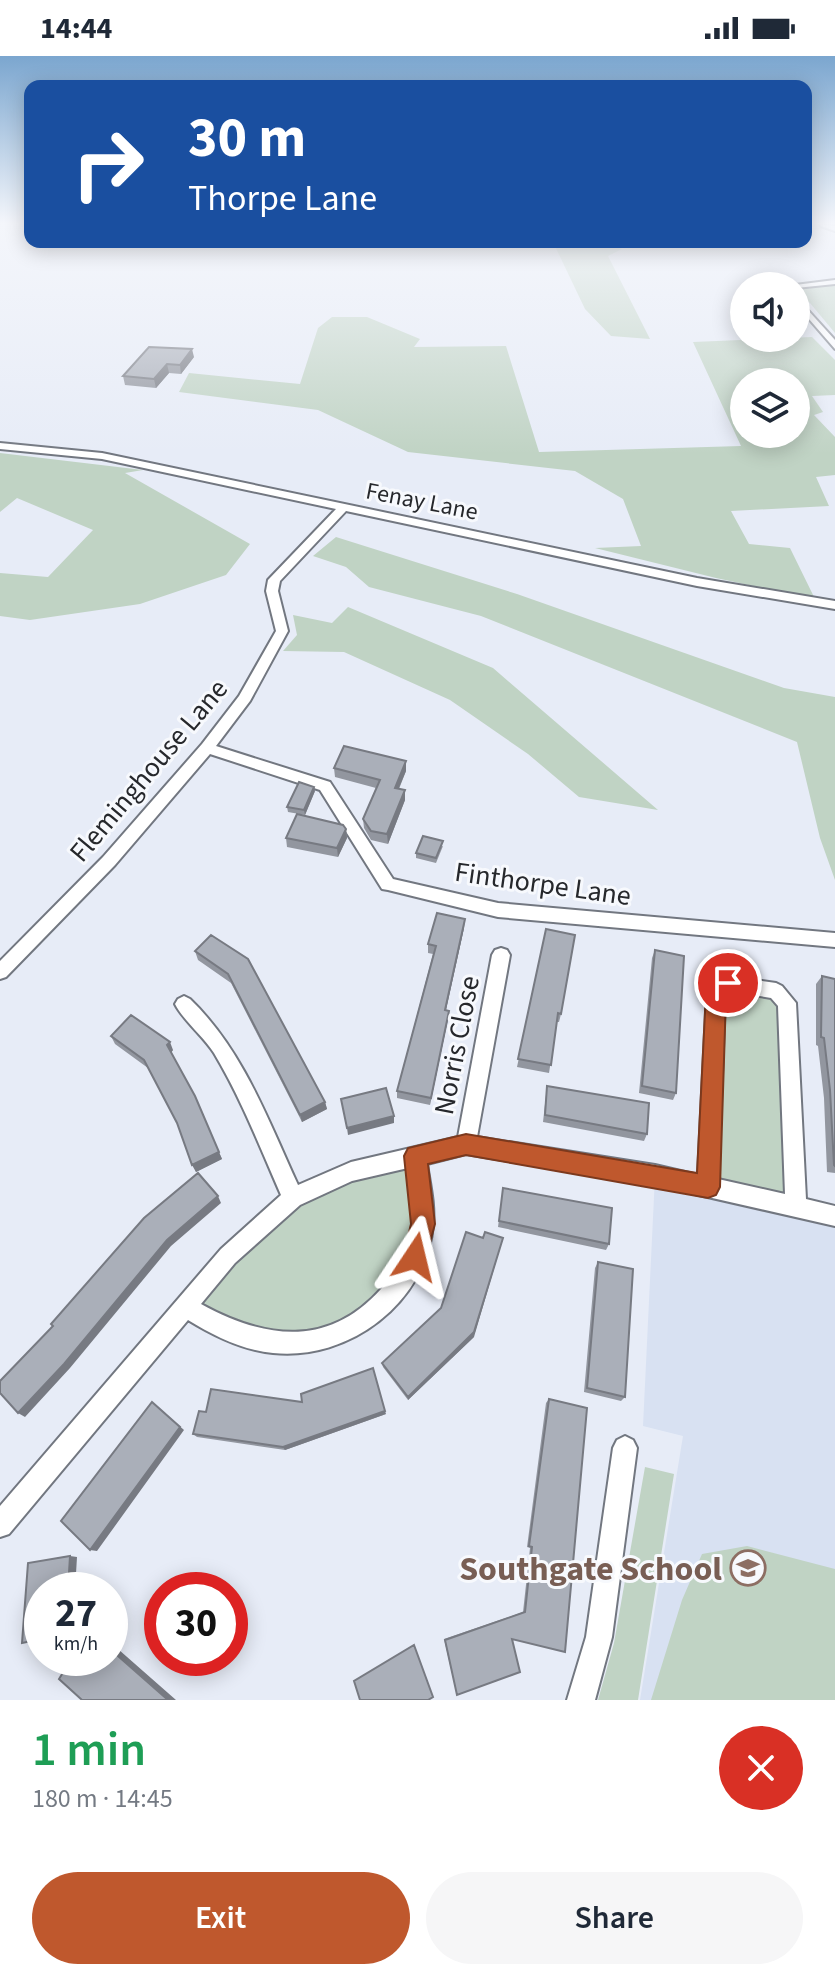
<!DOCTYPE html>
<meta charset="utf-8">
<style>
body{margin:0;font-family:"Source Sans 3",sans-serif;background:#f6f6f7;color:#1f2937;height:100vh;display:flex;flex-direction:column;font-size:30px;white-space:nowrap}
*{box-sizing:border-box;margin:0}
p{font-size:26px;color:#747a83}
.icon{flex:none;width:44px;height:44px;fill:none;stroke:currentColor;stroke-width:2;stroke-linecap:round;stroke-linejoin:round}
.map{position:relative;height:1644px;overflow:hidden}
.drawer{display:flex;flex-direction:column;background:#fff;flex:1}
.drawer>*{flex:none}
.hud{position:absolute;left:24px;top:24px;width:788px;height:168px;border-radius:16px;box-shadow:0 4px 20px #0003;background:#1a4fa0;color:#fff;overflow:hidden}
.tools{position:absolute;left:730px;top:216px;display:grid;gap:16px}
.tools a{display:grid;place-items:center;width:80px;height:80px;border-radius:50%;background:#fff;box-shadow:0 4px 20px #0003;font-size:40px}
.speed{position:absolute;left:24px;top:1516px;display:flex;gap:16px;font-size:40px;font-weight:700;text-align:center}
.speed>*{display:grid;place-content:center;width:104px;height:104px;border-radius:50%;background:#fff;box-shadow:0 4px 20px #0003;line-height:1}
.speed small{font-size:20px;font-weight:400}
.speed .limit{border:12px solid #d22;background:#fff;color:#111}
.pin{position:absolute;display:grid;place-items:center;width:68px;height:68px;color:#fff;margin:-34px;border:4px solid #fff;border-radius:50%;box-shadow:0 2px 8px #0007}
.me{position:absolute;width:88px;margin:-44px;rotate:10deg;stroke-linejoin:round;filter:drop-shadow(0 0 6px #0008)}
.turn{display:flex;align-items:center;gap:28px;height:168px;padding:0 32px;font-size:36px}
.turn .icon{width:104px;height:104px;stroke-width:2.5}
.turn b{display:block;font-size:56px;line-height:68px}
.round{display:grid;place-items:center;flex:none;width:84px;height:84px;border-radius:42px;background:#f6f6f7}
.summary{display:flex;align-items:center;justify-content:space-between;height:136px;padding:0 32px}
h1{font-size:48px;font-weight:600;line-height:60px;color:#1e9e55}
.button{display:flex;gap:16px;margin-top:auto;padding:16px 32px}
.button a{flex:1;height:92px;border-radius:48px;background:#bf582d;color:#fff;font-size:32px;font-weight:600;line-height:92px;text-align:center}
.button a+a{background:#f6f6f7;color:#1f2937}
.status{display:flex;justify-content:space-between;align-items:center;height:56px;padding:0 40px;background:#fff;direction:ltr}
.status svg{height:22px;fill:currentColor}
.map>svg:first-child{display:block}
.built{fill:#d8e1f2}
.green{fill:#c0d3c4;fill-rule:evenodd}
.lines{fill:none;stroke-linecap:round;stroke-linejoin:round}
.minor-casing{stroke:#727780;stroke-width:4}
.minor{fill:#fff;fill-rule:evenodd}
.wall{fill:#92969f}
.shaded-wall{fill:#777a82}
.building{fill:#aaafb9;stroke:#777a82;stroke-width:2}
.route{fill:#bf582d;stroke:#7c391d;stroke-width:2}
.labels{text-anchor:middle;stroke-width:6;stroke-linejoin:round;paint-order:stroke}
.far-street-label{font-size:24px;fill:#26282c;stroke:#f7f9fd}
.street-label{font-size:28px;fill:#26282c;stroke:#f7f9fd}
.near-education-label{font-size:34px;font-weight:bold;fill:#785e54;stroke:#f7f9fd;text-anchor:end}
</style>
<div class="status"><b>14:44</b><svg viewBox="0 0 49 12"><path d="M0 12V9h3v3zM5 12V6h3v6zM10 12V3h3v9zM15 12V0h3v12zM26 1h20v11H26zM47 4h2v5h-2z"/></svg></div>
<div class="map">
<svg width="835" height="1644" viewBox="0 0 835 1644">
<rect width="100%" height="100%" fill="#e7ecf7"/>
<!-- built -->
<path class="built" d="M655 1120 835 1160V1644H640L683 1380 643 1370Z"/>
<!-- green -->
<path class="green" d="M553 186H604L622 193 608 200 650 283 611 280 585 253Z
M835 228V277L810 247 796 236 802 230Z
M332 261H367L420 283 414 291 506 290 539 396 741 390 693 286 812 281 835 304V339L812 340 823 356 814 359 835 381V419L816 421 829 450 731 455 749 488 790 492 815 543 716 522 595 492 641 490 623 443 575 415 408 396 318 354 179 336 189 317 300 328 318 272ZM744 326H796V378H744Z
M0 397 143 414 125 417 250 488 226 519 140 548 30 564 0 560V517L48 521 93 474 17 442 0 456Z
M336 481 517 538 784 632 835 641V824L820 782 797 686 481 560 369 531 346 511 313 500Z
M348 551 493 612 658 754 579 741 528 698 450 644 344 596 283 595 297 579 293 559 332 567Z
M728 927 787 947 796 1152 708 1131 716 936Z
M416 1100 415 1201 370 1259 299 1286 185 1251 293 1142Z
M645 1411 674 1418 638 1644H598L614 1587Z
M747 1490 835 1513V1644H651L682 1544 702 1498Z"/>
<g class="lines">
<defs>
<path id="minor" d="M820 168 835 170V175L821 170Z
M835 224V228L796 232 787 230Z
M796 241 835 284V293L796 248Z
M0 387 102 397 697 522 835 545V553L697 530 346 455 280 525 278 535 288 575 250 645 216 690 330 726 393 823 498 847 835 877V891L498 861 388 834 382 833 320 734 210 698 115 809 6 921 0 923V905L103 801 202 688 239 640 276 575 266 535 268 524 336 453 102 403 0 393Z
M501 892 507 894 510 899 477 1081 655 1109 698 1119 707 936 710 931 728 920 776 927 782 930 796 947 806 1143 835 1150V1170L655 1129 466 1098 427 1108C430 1128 435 1149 433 1169 426 1247 349 1305 273 1297 242 1294 214 1280 188 1264L9 1478 0 1481V1450L221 1193 281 1139C260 1091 241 1042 214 997 203 980 183 964 175 948L178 943 184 940 190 943C243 994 268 1064 298 1129L351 1106 458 1081 492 899 495 894ZM731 935 771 942 778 950 785 1138 718 1123 725 940ZM408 1112C411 1137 416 1162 409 1186 405 1204 393 1220 381 1233 328 1292 265 1283 201 1248L235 1207 300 1149 352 1125Z
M625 1380 633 1384 637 1392 612 1581 595 1644H567L586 1581 613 1392 617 1384Z"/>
</defs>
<!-- minor casing -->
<use href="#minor" class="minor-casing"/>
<!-- minor -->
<use href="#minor" class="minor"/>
</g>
<!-- wall -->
<path class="wall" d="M194 301 181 318 169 317 156 332 125 329 123 320Z
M406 705V715L399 733 405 744 388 788 371 784 364 772 363 763 376 732 335 721 334 712Z
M315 735 305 759 288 756 287 751Z
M346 773 347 782 338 801 287 791 286 782Z
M443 790 436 807 416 802V797Z
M464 872 446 954 448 963 430 1049 397 1042V1035L433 898 428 897V888Z
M546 873 561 958 559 966H557L549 1017 517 1011Z
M211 879 325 1046 327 1053 302 1066 231 927 198 904 195 895Z
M655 894 676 1037 673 1044 639 1037 652 902Z
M822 920 835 923V1117L827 1116 824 1042 818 990 816 989V928Z
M111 980 173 994 171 996 222 1103 196 1116 178 1068 148 1012 115 988Z
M547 1030 647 1078 644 1085 543 1066Z
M503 1132 609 1188 606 1194 498 1171Z
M598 1206 625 1341 621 1345 584 1336 595 1212Z
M474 1281 408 1344 383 1311 382 1307Z
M549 1343 565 1596 512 1583 457 1639 444 1583 523 1556 530 1492 527 1491 546 1347Z
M386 1358 285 1394 197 1381 193 1378Z"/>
<!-- shaded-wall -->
<path class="shaded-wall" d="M192 293 194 301 181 318 180 309Z
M167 308 169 317 156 332 154 323Z
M406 705V715L395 741V732Z
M314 731 315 735 305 759 304 754Z
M405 734V744L388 788 387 778Z
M346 773 347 782 338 801 337 792Z
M465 863 464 872 444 962 445 954Z
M449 955 448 963 430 1049 431 1042Z
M170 986 173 994 171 997 167 989Z
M195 1040 222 1103 196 1116 192 1109Z
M325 1046 327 1053 302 1066 300 1059Z
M394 1060V1067L348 1079 347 1072Z
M218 1140 221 1147 171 1190 70 1312 25 1361 18 1357 167 1184Z
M503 1182 474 1281 408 1344V1341Z
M157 1350 184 1374 97 1495 90 1494Z
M385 1355 386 1358 285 1394 283 1391Z
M70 1500 77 1501 75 1534H68Z
M110 1586 176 1644H168L110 1593Z"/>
<!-- building -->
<path class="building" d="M149 291 192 293 180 309 167 308 154 323 123 320Z
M344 690 406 705 395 732 405 734 387 778 371 775 363 763 380 724 334 712Z
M299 726 314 731 304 754 287 751Z
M297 758 343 769 346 773 337 792 286 782Z
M423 780 443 785 436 802 416 797Z
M437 857 465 863 445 954 449 955 431 1042 397 1035 436 890 428 888Z
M546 873 575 879 561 958 558 957 551 1009 518 1003Z
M211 879 248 903 325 1046 300 1059 228 918 195 895Z
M655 894 684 900 676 1037 642 1030Z
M822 920 835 923V1110L834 1109 830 1034 824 982 821 981Z
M131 959 170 986 167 989 195 1040 219 1096 192 1109 177 1067 144 1004 111 980Z
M547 1030 649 1047 647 1078 545 1059Z
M386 1032 394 1060 347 1072 341 1043Z
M198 1117 218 1140 167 1184 64 1308 18 1357 0 1337V1325L53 1270 51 1268 144 1162Z
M503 1132 612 1152 609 1188 499 1165Z
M466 1176 483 1182 485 1176 503 1182 474 1276 408 1341 382 1307 441 1252Z
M598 1206 633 1213 625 1341 587 1332Z
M373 1312 385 1355 283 1391 193 1378 199 1355 206 1356 211 1333 302 1346 301 1338Z
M549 1343 587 1352 565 1596 512 1583 520 1616 457 1639 445 1584 525 1556 532 1491 529 1490Z
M152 1346 180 1371 90 1494 61 1465Z
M70 1500 68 1534H42V1583L22 1587 28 1507Z
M414 1589 433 1641 428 1644H360L354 1625Z
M110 1593 168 1644H82L59 1623 72 1602H110Z"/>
<!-- sky -->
<linearGradient id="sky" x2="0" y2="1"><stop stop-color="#7ba6cf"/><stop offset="0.42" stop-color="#f4f6fb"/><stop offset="1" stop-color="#f4f6fb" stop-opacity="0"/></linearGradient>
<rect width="835" height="398" fill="url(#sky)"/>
<!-- route -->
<path class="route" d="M728 918 735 921 738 927 726 940 720 1131 716 1139 708 1142 466 1099 428 1108 435 1168 424 1209 415 1213 407 1209 403 1201 411 1168 404 1100 408 1092 466 1078 697 1117 706 936 709 930Z"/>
<!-- icons -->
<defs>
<symbol id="school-ring" viewBox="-11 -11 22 22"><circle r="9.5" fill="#f7f9fd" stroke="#8d6e63" stroke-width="1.5"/><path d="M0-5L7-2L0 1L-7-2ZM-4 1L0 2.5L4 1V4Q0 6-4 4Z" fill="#8d6e63"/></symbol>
</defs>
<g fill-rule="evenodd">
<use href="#school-ring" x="728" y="1492" width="40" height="40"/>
</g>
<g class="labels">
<!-- far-street labels -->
<g class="far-street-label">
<text transform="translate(422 445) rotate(11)" y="8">Fenay Lane</text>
</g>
<!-- street labels -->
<g class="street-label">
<text transform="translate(148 714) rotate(-50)" y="10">Fleminghouse Lane</text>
<text transform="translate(543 827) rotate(8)" y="10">Finthorpe Lane</text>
<text transform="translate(456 989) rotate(-79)" y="10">Norris Close</text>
</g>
<!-- near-education labels -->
<g class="near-education-label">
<text x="722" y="1524">Southgate School</text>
</g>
</g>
</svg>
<div class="tools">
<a><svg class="icon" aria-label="sound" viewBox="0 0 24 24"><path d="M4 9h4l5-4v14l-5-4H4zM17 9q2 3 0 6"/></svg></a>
<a><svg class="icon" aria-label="layers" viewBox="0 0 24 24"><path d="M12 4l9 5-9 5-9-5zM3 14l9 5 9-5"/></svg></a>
</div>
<div class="speed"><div>27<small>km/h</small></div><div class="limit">30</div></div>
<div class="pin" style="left:728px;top:927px;background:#d93025"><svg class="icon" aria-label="arrive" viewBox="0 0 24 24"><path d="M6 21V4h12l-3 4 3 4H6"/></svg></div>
<svg class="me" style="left:415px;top:1201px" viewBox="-20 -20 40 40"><path d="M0-17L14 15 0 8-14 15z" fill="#bf582d" stroke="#fff" stroke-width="4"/></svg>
<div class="hud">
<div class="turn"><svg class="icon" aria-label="right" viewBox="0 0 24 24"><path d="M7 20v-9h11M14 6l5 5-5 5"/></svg><div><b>30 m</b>Thorpe Lane</div></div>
</div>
</div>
<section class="drawer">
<div class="summary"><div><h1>1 min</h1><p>180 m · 14:45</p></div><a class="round" style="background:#d93025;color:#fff"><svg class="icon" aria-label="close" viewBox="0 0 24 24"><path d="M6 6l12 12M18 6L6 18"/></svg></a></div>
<div class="button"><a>Exit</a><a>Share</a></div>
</section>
